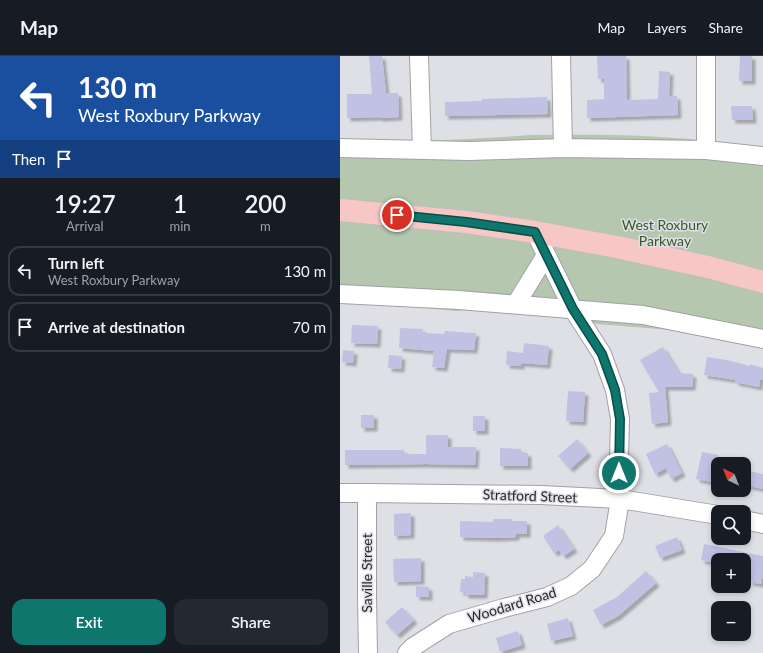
<!DOCTYPE html>
<meta charset="utf-8">
<style>
body{margin:0;font-family:Lato,sans-serif;background:#242831;color:#f1f3f6;height:100vh;display:flex;flex-direction:column;font-size:15px;white-space:nowrap}
*{box-sizing:border-box;margin:0}
p{font-size:13px;color:#9ea1a6}
.icon{flex:none;width:22px;height:22px;fill:none;stroke:currentColor;stroke-width:2;stroke-linecap:round;stroke-linejoin:round}
.map{position:relative;flex:1;overflow:hidden}
.sheet{display:flex;flex-direction:column;background:#171b24;width:340px}
.sheet>*{flex:none}
.banner{background:#1a4fa0;color:#fff;overflow:hidden}
.needle{width:26px;rotate:317deg}
.controls{position:absolute;left:371px;top:401px;display:grid;gap:8px}
.controls a{display:grid;place-items:center;width:40px;height:40px;border-radius:8px;background:#171b24;box-shadow:0 2px 6px #0003;font-size:20px}
.pin{position:absolute;display:grid;place-items:center;width:34px;height:34px;color:#fff;margin:-17px;border:2px solid #fff;border-radius:50%;box-shadow:0 1px 4px #0007}
.me{position:absolute;width:44px;margin:-22px;rotate:0deg;stroke-linejoin:round;filter:drop-shadow(0 0 3px #0008)}
.turn{display:flex;align-items:center;gap:14px;height:84px;padding:0 12px;font-size:18px}
.turn .icon{width:52px;height:52px;stroke-width:2.5}
.turn b{display:block;font-size:28px;line-height:34px}
.then{display:flex;align-items:center;height:38px;padding:0 12px;background:#0003;gap:8px;font-size:15px}
.eta{display:flex;justify-content:space-evenly;align-items:center;height:68px;text-align:center}
.eta b{font-size:24px;font-weight:600;line-height:28px}
.cta{display:flex;gap:8px;margin-top:auto;padding:8px 12px}
.cta a{flex:1;height:46px;border-radius:12px;background:#0f766e;color:#fff;font-size:16px;font-weight:600;line-height:46px;text-align:center}
.cta a+a{background:#242831;color:#f1f3f6}
ul{padding:0;list-style:none}
li{display:flex;align-items:center;gap:12px;height:50px;margin:0 8px 6px;padding:0 4px;border:2px solid #363941;border-radius:12px}
li div{flex:1}
li b{display:block;font-size:15px}
li em{font-style:normal}
header{display:flex;align-items:center;gap:24px;box-sizing:border-box;height:56px;padding:0 20px;background:#171b24;border-bottom:1px solid #363941}
header strong{font-size:19px}
nav{display:flex;gap:22px;margin-inline-start:auto;font-size:14px}
main{display:flex;flex:1;min-height:0}
.map>svg:first-child{display:block}
.green{fill:#b5c7ae}
.building{fill:#c1c1e4;filter:url(#shadow)}
.lines{fill:none;stroke-linecap:round;stroke-linejoin:round}
.minor-casing{stroke:#a1a1a7;stroke-width:20}
.major-casing{stroke:#bebebf;stroke-width:24}
.minor{stroke:#fff;stroke-width:18}
.major{stroke:#f7c7c6;stroke-width:22}
.route-casing{stroke:#0a4d48;stroke-width:10}
.route{stroke:#0f766e;stroke-width:7}
.labels{text-anchor:middle;stroke-width:3;stroke-linejoin:round;paint-order:stroke}
.park-label{font-size:14px;fill:#365629;stroke:#dfe0e6}
.street-label{font-size:14px;fill:#28282b;stroke:#dfe0e6}
</style>
<header>
<strong>Map</strong>
<nav><a>Map</a><a>Layers</a><a>Share</a></nav>
</header>
<main>
<section class="sheet">
<div class="banner">
<div class="turn"><svg class="icon" aria-label="left" viewBox="0 0 24 24"><path d="M17 20v-9H6M10 6l-5 5 5 5"/></svg><div><b>130 m</b>West Roxbury Parkway</div></div>
<div class="then">Then<svg class="icon" aria-label="arrive" viewBox="0 0 24 24"><path d="M6 21V4h12l-3 4 3 4H6"/></svg></div>
</div>
<div class="eta">
<div><b>19:27</b><p>Arrival</p></div>
<div><b>1</b><p>min</p></div>
<div><b>200</b><p>m</p></div>
</div>
<ul>
<li><svg class="icon" aria-label="left" viewBox="0 0 24 24"><path d="M17 20v-9H6M10 6l-5 5 5 5"/></svg><div><b>Turn left</b><p>West Roxbury Parkway</p></div><em>130 m</em></li>
<li><svg class="icon" aria-label="arrive" viewBox="0 0 24 24"><path d="M6 21V4h12l-3 4 3 4H6"/></svg><div><b>Arrive at destination</b></div><em>70 m</em></li>
</ul>
<div class="cta"><a>Exit</a><a>Share</a></div>
</section>
<div class="map">
<svg width="423" height="597" viewBox="0 0 423 597">
<defs>
<filter id="shadow"><feDropShadow dx="3.5" dy="3.5" stdDeviation="1" flood-color="#0004"/></filter>
</defs>
<rect width="100%" height="100%" fill="#dfe0e6"/>
<!-- green -->
<path class="green" d="M190 79C233 79 277 78 320 81 355 83 389 87 423 91V287L355 276 257 268 182 249 116 255 0 244V87C63 86 126 84 190 79Z"/>
<!-- building -->
<path class="building" d="M29 0H42L46 37H58L59 61 39 62V61L7 62V38H32Z
M257 0H286L287 44 318 43 319 15 330 16 329 40H337L338 59 247 62V44L264 43V23H258Z
M400 0H412V25H399Z
M207 41 208 58 105 60V46L142 45V43Z
M391 50H412L413 64H392Z
M12 269 38 270 37 288 11 287Z
M60 272 83 273 82 277 104 278 105 275 136 277 134 294 107 293 104 312 92 311 94 295 59 292Z
M184 287 209 290 207 309 181 307V310L166 309 167 295 183 297Z
M323 291 339 317 353 318 352 331H325L328 366 312 368 309 337 319 336 300 304Z
M3 294 14 295 13 307 2 306Z
M49 299 62 300 61 313 48 312Z
M367 301 387 304 410 310V308L423 312V324H420L419 331 395 326 396 324 364 319Z
M228 335 245 336 243 366 226 365Z
M21 359H34V372H21Z
M133 360H145V375H133Z
M86 379H108V391H136L135 409 86 408 5 409V394H64V398H86Z
M237 383 248 397 230 413 218 400Z
M327 388 342 417 331 423 326 412 315 418 306 398Z
M160 392 181 393V397H188V410H160Z
M362 396 378 399V427L356 423Z
M404 414 423 418V433L404 429Z
M71 457V479L54 480V458Z
M153 463H172V465H187V478H176V481L154 482 120 481V465L153 466Z
M218 469 234 493 223 500 219 494 214 497 203 480Z
M337 481 342 494 320 502 315 490Z
M364 488 423 500V518L421 528 409 526 412 514 404 513V504H378V508L361 504Z
M81 502V525L54 526 53 503Z
M306 515 316 527 278 560 261 569 253 554 277 541Z
M133 516 145 517 144 539H125V536H120L121 523H125V520L133 521Z
M76 530 89 531V541H76Z
M62 551 74 564 57 579 45 566Z
M228 562 233 580 211 585 207 568Z
M178 575 182 589 160 596 156 582Z"/>
<g class="lines">
<defs>
<path id="minor" d="M79 0 82 94
M221 0 223 92
M366 0V94
M0 92 129 95 223 92 366 94 423 100
M0 238 119 244 303 259 423 283
M176 248 206 199
M0 437H27L201 439 280 443 378 459
M27 437V541L28 597
M404 464 423 468
M67 597 73 591 109 568 164 552 207 541 231 530 252 513 274 480 280 443 279 403 280 363 275 334 262 298 233 253 195 176"/>
<path id="major" d="M0 154 126 166 195 176 277 191 372 212 423 226"/>
</defs>
<!-- minor casing -->
<use href="#minor" class="minor-casing"/>
<!-- major casing -->
<use href="#major" class="major-casing"/>
<!-- minor -->
<use href="#minor" class="minor"/>
<!-- major -->
<use href="#major" class="major"/>
</g>
<g class="lines">
<defs>
<path id="route" d="M57 159 126 166 195 176 233 253 262 298 275 334 280 363 279 417"/>
</defs>
<!-- route casing -->
<use href="#route" class="route-casing"/>
<!-- route -->
<use href="#route" class="route"/>
</g>
<g class="labels">
<!-- park labels -->
<g class="park-label">
<text x="325" y="174">West Roxbury<tspan x="325" dy="16">Parkway</tspan></text>
</g>
<!-- street labels -->
<g class="street-label">
<text transform="translate(190 440) rotate(2)" y="5">Stratford Street</text>
<text transform="translate(27 517) rotate(-90)" y="5">Saville Street</text>
<text transform="translate(172 549) rotate(-17)" y="5">Woodard Road</text>
</g>
</g>
</svg>
<div class="controls">
<a><svg class="needle" viewBox="-14 -14 28 28"><path d="M0-13l5 13h-10z" fill="#e53935"/><path d="M0 13l5-13h-10z" fill="#9ea1a6"/></svg></a>
<a><svg class="icon" aria-label="search" viewBox="0 0 24 24"><circle cx="10" cy="10" r="6"/><path d="M15 15l6 6"/></svg></a>
<a>+</a>
<a>−</a>
</div>
<div class="pin" style="left:57px;top:159px;background:#d93025"><svg class="icon" aria-label="arrive" viewBox="0 0 24 24"><path d="M6 21V4h12l-3 4 3 4H6"/></svg></div>
<svg class="me" style="left:279px;top:417px" viewBox="-20 -20 40 40"><circle r="17" fill="#0f766e" stroke="#fff" stroke-width="3"/><path d="M0-11L8 9 0 5-8 9z" fill="#fff"/></svg>
</div>
</main>
